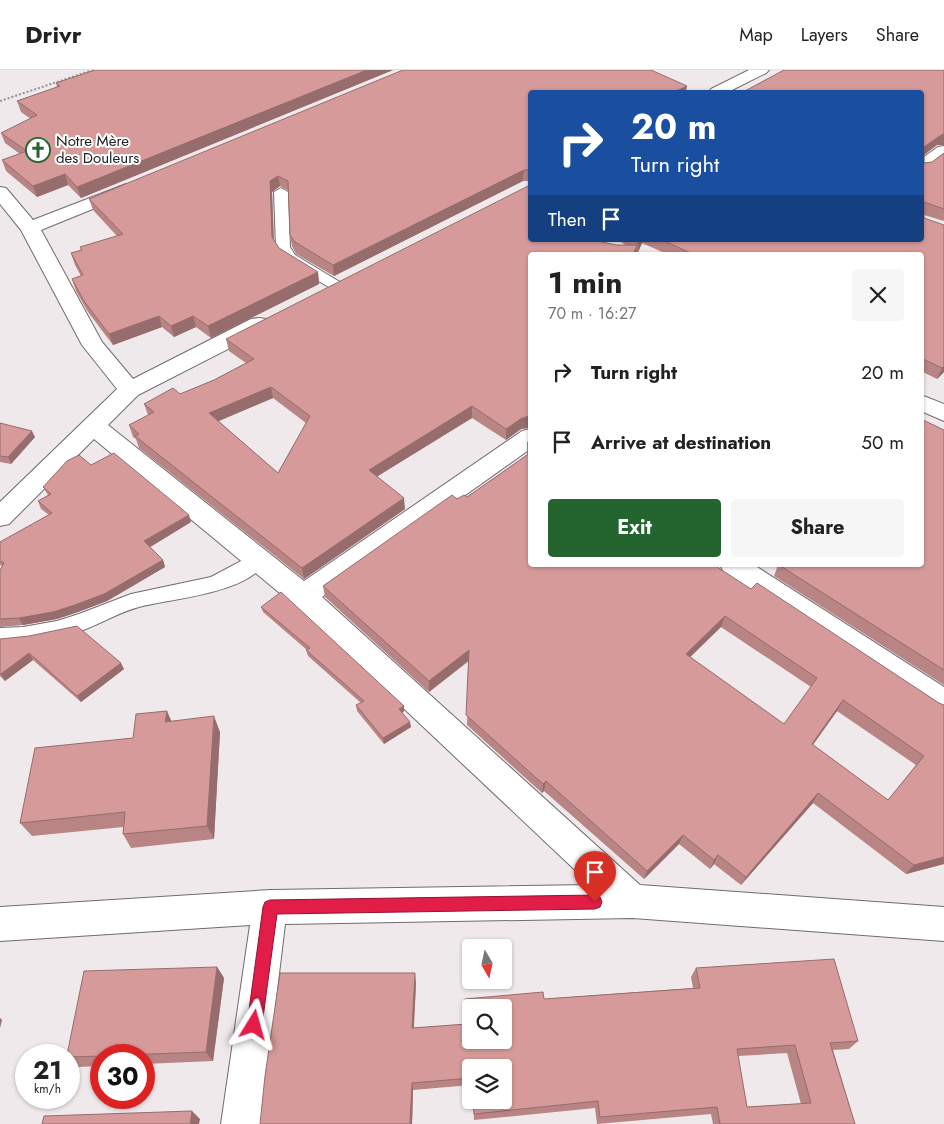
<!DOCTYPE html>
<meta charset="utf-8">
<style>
body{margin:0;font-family:Jost,sans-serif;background:#f6f6f6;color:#222;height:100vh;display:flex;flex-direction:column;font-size:19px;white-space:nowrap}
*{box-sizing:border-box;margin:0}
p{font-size:16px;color:#767676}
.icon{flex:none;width:28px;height:28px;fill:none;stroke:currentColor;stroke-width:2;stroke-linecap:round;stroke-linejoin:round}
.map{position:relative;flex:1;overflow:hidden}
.details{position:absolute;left:528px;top:182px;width:396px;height:315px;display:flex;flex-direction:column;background:#fff;border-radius:5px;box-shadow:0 1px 4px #0004}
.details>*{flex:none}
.hud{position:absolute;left:528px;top:20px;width:396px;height:152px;border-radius:5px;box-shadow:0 1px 4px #0004;background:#1a4fa0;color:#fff;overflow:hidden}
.needle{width:32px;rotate:171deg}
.fabs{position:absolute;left:462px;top:869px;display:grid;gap:10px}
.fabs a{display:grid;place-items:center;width:50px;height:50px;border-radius:5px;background:#fff;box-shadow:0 1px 4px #0004;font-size:25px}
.speed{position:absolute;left:15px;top:974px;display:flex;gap:10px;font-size:25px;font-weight:700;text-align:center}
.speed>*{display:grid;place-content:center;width:65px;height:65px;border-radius:50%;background:#fff;box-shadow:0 1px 4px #0004;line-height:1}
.speed small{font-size:12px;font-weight:400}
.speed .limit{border:8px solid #d22;background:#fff;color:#111}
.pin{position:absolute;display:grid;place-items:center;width:42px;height:42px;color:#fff;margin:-51px -21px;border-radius:50% 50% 50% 0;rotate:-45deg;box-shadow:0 0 5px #0007}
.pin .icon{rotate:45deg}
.me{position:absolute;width:55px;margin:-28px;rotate:8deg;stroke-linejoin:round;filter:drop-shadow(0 0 4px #0008)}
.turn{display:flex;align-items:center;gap:18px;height:105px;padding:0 20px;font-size:22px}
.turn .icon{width:65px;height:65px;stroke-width:2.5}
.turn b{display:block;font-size:35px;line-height:42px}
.then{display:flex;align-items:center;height:48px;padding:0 20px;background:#0003;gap:10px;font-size:19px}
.round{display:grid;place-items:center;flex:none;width:52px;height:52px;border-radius:5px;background:#f6f6f6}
.head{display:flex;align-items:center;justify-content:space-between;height:85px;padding:0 20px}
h1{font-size:30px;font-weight:700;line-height:38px}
.cta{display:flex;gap:10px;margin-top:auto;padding:10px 20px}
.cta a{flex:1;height:58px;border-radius:5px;background:#24652f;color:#fff;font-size:20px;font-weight:700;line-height:58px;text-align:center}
.cta a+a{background:#f6f6f6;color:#222}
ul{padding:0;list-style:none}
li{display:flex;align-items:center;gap:15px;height:70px;padding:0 20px}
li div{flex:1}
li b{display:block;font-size:19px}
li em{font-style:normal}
header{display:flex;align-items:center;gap:30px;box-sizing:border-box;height:70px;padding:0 25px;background:#fff;border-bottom:1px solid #e0e0e0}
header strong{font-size:24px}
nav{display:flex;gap:28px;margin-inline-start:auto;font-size:18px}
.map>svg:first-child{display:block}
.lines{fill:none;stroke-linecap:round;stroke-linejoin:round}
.service-casing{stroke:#716b6e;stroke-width:2}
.minor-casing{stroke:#716b6e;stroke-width:2}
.path{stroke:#969193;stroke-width:2;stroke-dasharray:2 2;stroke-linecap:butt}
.service{fill:#fff;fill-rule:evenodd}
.minor{fill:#fff;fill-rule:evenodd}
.wall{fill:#b88484;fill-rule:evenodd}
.shaded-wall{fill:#966c6c}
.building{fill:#d69a9a;stroke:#966c6c;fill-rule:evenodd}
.route{fill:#e11d48;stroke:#92132f}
.labels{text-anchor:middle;stroke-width:4;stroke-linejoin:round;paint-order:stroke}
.far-poi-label{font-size:15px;fill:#222021;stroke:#fff;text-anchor:start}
</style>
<header>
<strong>Drivr</strong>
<nav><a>Map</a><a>Layers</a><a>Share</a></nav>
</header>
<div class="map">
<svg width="944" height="1054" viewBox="0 0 944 1054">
<rect width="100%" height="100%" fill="#f0e9ec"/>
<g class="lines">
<defs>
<path id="service" d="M281 118 288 122 290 177 295 185 340 212 342 215 340 218H330L282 188 276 177 274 122Z
M258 482 265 484 268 489C249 524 173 528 139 537 120 542 104 552 86 559 57 569 30 572 0 574V558L23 557 57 551 79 544 131 524 211 507Z"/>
<path id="minor" d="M749 0H769L766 3 728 22H709L711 19Z
M944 76V89L927 101 921 102V89L938 77Z
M126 114 132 115 135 119 132 123 41 160 102 272 133 309 251 249 259 248 267 249 270 254 267 259 138 325 108 355 304 511 522 361 530 359V379L322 527 640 815 944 837V871L633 848 285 854 261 1054H221L250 855 0 871V837L270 820 591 815 293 534 94 369 9 454 0 456V432L117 319 82 275 21 160 0 134V117L6 118 33 150Z
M921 325 944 334V351L921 341Z
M720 495H754L944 617V646L933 642 724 502Z"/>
</defs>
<!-- service casing -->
<use href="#service" class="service-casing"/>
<!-- minor casing -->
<use href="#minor" class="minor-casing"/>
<!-- path -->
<path class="path" d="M0 31 93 0"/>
<!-- service -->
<use href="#service" class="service"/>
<!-- minor -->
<use href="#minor" class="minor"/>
</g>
<!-- wall -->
<path class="wall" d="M95 0H393L81 128 68 115 37 127 6 101 2 90 20 84 5 73 1 63 31 49 21 42 17 31 57 17 56 13Z
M530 22V111H523L334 206 296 184 292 176 290 165 289 121 280 116 272 122 274 170 279 178 318 202 319 214 211 268 196 257 174 267 162 257 113 275 88 242 76 221 72 209 81 206 75 195 71 183 81 180 80 177 117 166 93 140 89 129Z
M921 22 937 75 924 85V93L932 92 944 83V151L924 145 944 302 937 309 921 301V185H669L642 173 636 185H530L521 359 506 370 472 348 377 406 405 439 304 509 139 378 136 369 133 367 129 355 148 345 144 334 180 324 214 310 246 293 229 281 226 269 530 170 602 172 616 175H626L619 171 610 170H921ZM273 328 306 353 278 403 218 351Z
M0 353 35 367 11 394 0 392Z
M944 360V615L774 506 778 495Z
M530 370V495L751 519 939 633 944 635V794L906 804 813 733 741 815 714 794 710 799 679 774 644 809 544 721 542 723 467 655 469 591 429 622 325 527 323 516 457 429 467 427 528 384H527V372ZM721 557 811 617 784 654 690 587ZM837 641 916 695 888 730 813 675Z
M91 395 191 452 150 477 163 490 165 497 107 531 78 542 57 549 23 555 0 557V500L2 496 0 495V472L49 445 41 439 38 431 48 425 43 417Z
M261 537 404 636V641L402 643 411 657 384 674 357 641 356 635 361 633 308 586 306 580H307L263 542Z
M0 569 124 599 81 632 33 590 5 611 0 606Z
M171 651 220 662 214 769 131 778 123 764V757L32 766 20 753 133 668Z
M217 897 224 908 213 991 144 994V985H101V996L78 997 69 989V985Z
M696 898 858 971 849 979 833 980 855 1054H713L711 1044 597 1054 595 1038 474 1050 473 1030H504L471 998V1015L413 1020 412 1054H260L416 913 414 958 466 954 465 929H544L693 918 691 907ZM787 983 801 1034 747 1037 738 986Z"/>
<!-- shaded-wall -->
<path class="shaded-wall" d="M367 0H393L81 128 77 117Z
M687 16 686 22H674Z
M944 64V75H937L921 87 924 77 941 65Z
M524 100 523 111 334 206 333 195Z
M65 104 68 115 37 127 33 116Z
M278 106 280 116 272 122 274 178 272 167 270 111Z
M640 170H643L642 173 637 185 638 174Z
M637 175 636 185H633Z
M318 202 319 214 211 268 208 256Z
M159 246 162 257 113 275 109 264Z
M193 246 196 257 174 267 171 256Z
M944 296V302L937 309 942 298Z
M271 317 273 328 212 354 209 343Z
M472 336V348L370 411 369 400Z
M530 346V358L521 359 506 370V359L522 348Z
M32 361 35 367 11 394 8 387Z
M404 428 405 439 304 509 302 498Z
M189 445 191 452 147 479 144 471Z
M163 490 165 497 107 531 78 542 57 549 23 555 19 548Z
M725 546 721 557 683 594 686 584Z
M469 580V590L429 622V611Z
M29 583 33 590 5 611 1 604Z
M121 593 124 599 81 632 77 626Z
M843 630 837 641 806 684 812 674Z
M404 636V641L400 645 399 639Z
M167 641 174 657 165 652Z
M214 646 220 662 214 769 207 756Z
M410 652 411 657 384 674 383 668Z
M546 711 544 721 542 723 543 714Z
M818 723 813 733 741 815 746 807Z
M683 765 679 774 644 809 647 801Z
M718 785 714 794 710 799 714 790Z
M944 787V794L906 804 914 795Z
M217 897 224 908 213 991 206 982Z
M415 903 416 913 413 967 412 958Z
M0 948 2 950 0 958Z
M412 1013 413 1020 412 1054H410Z
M192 1041 200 1049 199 1054H190Z"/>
<!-- building -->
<path class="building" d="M95 0H367L77 117 65 104 33 116 2 90 27 81 1 63 37 45 17 31 60 16 56 13Z
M403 0H651L687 16 674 22H530V100H524L333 195 295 172 290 165 288 111 278 106 270 111 272 167 279 178 318 202 208 256 193 246 171 256 159 246 109 264 84 231 72 209 83 205 71 183 82 180 80 177 123 164 89 129Z
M784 0H944V64L941 65 924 77V93L932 92 944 83V139L924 132V148L944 155V296L942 298 921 288V185H750L746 183 743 185H695L662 170H921V22H743Z
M530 115V170H597L602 172 616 175H637L633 185H530V346L522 348 506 359 472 336 369 400 404 428 302 498 135 366 139 364 129 355 154 342 144 334 173 318 180 324 214 310 254 289 226 269ZM271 317 310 346 278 403 209 343Z
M635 170H640L638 174Z
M921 349 944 360V600L779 495H921Z
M0 353 32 361 8 387 0 386Z
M114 383 189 445 144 471 163 490 104 524 75 535 53 542 19 548 0 549V500L4 493 0 491V472L52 443 38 431 51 424 43 417 67 391 79 385 91 395Z
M530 383V495H714L751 519 757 513 939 633 944 635V787L914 795 818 723 746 807 718 785 714 790 683 765 647 801 546 711 543 714 466 645 469 580 429 611 323 516 452 425 457 429 464 425 467 427ZM725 546 817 608 784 654 686 584ZM843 630 924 686 888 730 812 674Z
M281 522 404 636 399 639 410 652 383 668 356 635 364 631 306 580 310 578 261 537Z
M77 556 121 593 77 626 29 583 1 604 0 603V569L29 566Z
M167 641 165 652 214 646 207 756 123 764 125 742 20 753 35 678 133 668 136 644Z
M834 889 858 971 830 973 855 1054H720L717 1037 600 1047 598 1031 474 1044 473 1030H504V998H471V1008L412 1013 410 1054H260L265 1006 280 903H415L412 958 467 954 465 929 543 922 544 929 700 918 696 898ZM471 938H504V970H471ZM795 975 811 1033 747 1037 737 979Z
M217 897 206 982 124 985H101V986L69 987V985H67L84 901Z
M192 1041 190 1054H42L44 1046Z"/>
<!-- route -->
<path class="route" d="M595 825 600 827 602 832 600 837 595 839 277 844 262 955 260 961 254 963 249 961 247 955 263 837 265 832 270 830Z"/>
<!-- icons -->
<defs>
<symbol id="church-ring" viewBox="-11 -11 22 22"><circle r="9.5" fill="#fff" stroke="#24652f" stroke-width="1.5"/><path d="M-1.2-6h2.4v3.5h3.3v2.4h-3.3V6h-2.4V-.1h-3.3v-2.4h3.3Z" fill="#24652f"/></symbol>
</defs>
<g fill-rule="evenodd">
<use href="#church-ring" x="24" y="66" width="28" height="28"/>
</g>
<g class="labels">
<!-- far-poi labels -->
<g class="far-poi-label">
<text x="56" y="76">Notre Mère<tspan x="56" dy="17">des Douleurs</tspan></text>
</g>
</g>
</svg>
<div class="fabs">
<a><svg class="needle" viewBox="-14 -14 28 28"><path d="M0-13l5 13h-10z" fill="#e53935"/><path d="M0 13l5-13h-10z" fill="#767676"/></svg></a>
<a><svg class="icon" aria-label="search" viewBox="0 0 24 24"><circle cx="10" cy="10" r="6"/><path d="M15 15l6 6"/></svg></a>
<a><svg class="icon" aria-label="layers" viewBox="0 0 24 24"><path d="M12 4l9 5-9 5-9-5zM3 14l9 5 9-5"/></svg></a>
</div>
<div class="speed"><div>21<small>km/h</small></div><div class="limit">30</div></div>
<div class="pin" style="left:595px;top:832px;background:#d93025"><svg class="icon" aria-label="arrive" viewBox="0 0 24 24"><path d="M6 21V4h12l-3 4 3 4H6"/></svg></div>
<svg class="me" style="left:254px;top:955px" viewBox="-20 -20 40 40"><path d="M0-17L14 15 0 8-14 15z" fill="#e11d48" stroke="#fff" stroke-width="4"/></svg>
<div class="hud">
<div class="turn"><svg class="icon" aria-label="right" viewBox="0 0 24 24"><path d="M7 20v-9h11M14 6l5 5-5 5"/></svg><div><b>20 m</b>Turn right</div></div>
<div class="then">Then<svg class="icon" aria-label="arrive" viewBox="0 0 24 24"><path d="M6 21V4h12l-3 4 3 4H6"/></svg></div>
</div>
<section class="details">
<div class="head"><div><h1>1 min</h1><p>70 m · 16:27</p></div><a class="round"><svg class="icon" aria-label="close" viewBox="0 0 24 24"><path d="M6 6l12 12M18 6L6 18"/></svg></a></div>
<ul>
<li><svg class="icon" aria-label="right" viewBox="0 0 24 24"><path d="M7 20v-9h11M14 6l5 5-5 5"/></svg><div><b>Turn right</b></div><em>20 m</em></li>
<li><svg class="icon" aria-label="arrive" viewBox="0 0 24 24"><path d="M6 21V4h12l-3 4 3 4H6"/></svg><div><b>Arrive at destination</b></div><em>50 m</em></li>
</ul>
<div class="cta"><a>Exit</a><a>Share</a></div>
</section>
</div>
